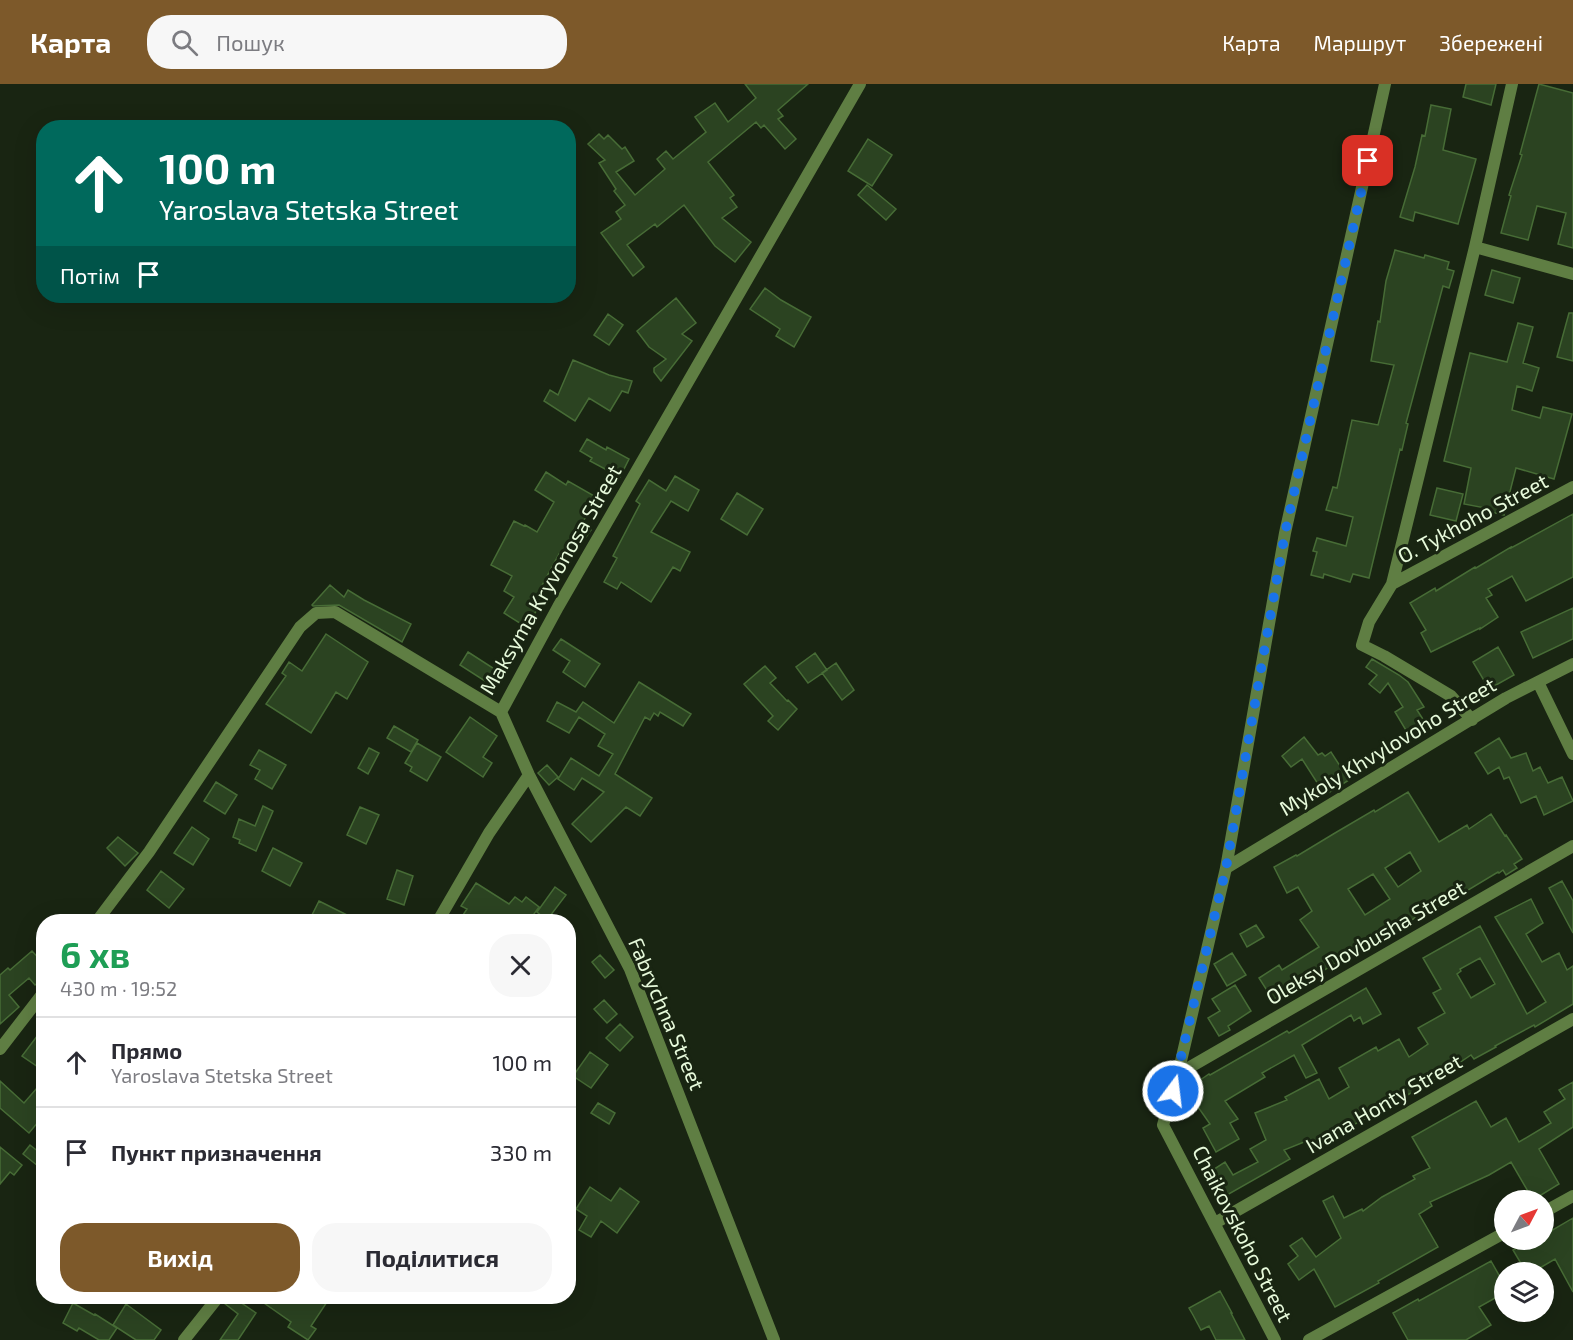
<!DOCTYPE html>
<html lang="uk">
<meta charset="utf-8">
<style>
body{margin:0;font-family:"Exo 2",sans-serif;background:#f7f7f7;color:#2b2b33;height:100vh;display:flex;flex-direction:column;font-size:22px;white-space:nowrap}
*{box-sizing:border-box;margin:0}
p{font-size:20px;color:#7c7c81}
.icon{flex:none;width:33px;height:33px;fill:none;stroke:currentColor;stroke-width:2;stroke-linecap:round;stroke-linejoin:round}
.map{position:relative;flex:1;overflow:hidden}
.side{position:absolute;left:36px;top:830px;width:540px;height:390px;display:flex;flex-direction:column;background:#fff;border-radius:24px;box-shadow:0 6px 24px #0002}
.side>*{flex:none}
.banner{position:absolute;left:36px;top:36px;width:540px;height:183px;border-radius:24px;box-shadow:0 6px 24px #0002;background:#00695c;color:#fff;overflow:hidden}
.needle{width:39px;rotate:49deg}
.tools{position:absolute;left:1494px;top:1106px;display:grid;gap:12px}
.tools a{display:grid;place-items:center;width:60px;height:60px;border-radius:50%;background:#fff;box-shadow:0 6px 24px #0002;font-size:30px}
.pin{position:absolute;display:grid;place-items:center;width:51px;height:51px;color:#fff;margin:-26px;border-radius:12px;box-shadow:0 3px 9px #0006}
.me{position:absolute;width:66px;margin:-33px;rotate:15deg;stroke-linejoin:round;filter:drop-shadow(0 0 4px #0008)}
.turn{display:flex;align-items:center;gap:21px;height:126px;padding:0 24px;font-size:27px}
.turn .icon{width:78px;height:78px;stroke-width:2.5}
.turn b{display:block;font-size:42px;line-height:51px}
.then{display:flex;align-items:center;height:57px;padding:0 24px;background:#0003;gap:12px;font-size:22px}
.round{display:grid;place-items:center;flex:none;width:63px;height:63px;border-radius:24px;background:#f7f7f7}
.summary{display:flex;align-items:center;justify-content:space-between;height:102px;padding:0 24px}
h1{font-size:36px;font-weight:700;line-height:45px;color:#1e9e55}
.primary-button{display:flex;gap:12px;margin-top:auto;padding:12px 24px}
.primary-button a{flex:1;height:69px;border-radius:24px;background:#7d592a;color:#fff;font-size:24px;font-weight:700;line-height:69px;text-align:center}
.primary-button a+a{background:#f7f7f7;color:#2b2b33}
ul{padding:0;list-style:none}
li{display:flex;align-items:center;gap:18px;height:90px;padding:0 24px;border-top:2px solid #e1e1e2}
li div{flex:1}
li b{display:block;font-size:22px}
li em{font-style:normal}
header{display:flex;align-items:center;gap:36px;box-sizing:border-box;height:84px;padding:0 30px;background:#7d592a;color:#fff}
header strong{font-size:28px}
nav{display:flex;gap:33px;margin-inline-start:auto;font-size:21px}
.search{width:420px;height:54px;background:#f7f7f7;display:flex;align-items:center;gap:15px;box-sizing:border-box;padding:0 21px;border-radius:24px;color:#7c7c81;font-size:22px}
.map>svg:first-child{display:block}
.building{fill:#2b4321;stroke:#476c36;stroke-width:1.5;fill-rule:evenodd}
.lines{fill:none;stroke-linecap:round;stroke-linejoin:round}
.street{stroke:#5f7e43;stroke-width:12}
.route{stroke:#1a73e8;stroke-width:10;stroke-dasharray:0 18}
.labels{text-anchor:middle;stroke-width:6;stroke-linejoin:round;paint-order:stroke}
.street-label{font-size:21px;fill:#e7fadb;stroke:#192512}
</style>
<header>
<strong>Карта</strong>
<div class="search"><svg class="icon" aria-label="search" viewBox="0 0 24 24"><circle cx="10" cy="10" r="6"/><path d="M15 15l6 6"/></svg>Пошук</div>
<nav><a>Карта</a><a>Маршрут</a><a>Збережені</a></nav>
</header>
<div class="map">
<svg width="1573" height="1256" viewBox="0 0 1573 1256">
<rect width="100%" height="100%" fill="#192512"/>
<!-- building -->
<path class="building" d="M745 0H808L778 26 783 32 778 35 796 55 785 65 764 41 761 44 756 38 708 78 734 111 730 114 737 123 722 134 751 158 735 178 715 162 684 121 657 143 655 140 627 161 644 183 633 192 601 149 621 135 616 128 625 121 614 107 616 105 599 79 605 76 588 60 599 50 604 55 608 51 622 65 625 63 634 77 616 88 635 111 665 85 657 75 666 67 673 75 706 48 695 33 715 19 728 38 756 14Z
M1466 0H1496L1491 21 1463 13Z
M1539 0 1573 9V164L1558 160 1566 129 1537 122 1528 156 1501 149 1511 112 1509 111 1522 71 1520 70Z
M1431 21 1451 25 1443 66 1476 75 1458 140 1415 128 1413 137 1400 133 1415 83 1422 51 1425 52Z
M868 55 892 71 872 102 848 87Z
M867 101 896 125 886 136 858 111Z
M1395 166 1424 174 1425 171 1449 178 1447 185 1454 187 1449 204 1443 202 1406 339 1408 340 1402 366 1400 365 1369 494 1353 490 1350 498 1324 490 1323 494 1311 491 1317 468 1313 467 1317 454 1346 462 1353 433 1326 426 1333 403 1337 404 1352 336 1378 341 1394 281 1371 277 1378 237 1380 238 1386 197Z
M1492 186 1520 194 1513 219 1485 211Z
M765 204 781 216 811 233 794 263 776 252 780 245 750 225Z
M676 214 696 239 682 250 692 257 661 297 654 288V284L666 275 649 263 637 247Z
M1569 229H1573V277L1557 273Z
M608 230 623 241 609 261 594 251Z
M1518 239 1533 243 1523 279 1539 284 1532 307 1517 302 1512 326 1540 334 1543 323 1572 330 1554 395 1516 384 1504 431 1491 428V425L1464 420 1471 384 1444 377 1470 269 1507 278Z
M573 276 609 291 632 297 628 309 622 307 610 327 589 314 575 337 544 317 550 306 558 311Z
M587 355 606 366 607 363 629 375 620 393 590 377 592 374 580 367Z
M546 388 566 401 568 397 596 413 582 440 591 446 584 456 575 450 561 472 559 470 539 507 546 512 526 543 504 529 514 513 504 507 512 492 491 481 514 437 524 442 525 441 537 448 554 418 535 406Z
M675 392 699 406 688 427 671 417 651 448 690 468 680 487 673 483 651 518 621 498 617 505 604 498 617 474 613 472 640 420 636 417 649 396 666 407Z
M1437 404 1463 410 1456 437 1430 431Z
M737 409 763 425 747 451 721 435Z
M1573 430V493L1526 517 1512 492 1488 505 1492 511 1486 514 1498 533 1480 545V544L1431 568 1421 549 1426 546 1410 519 1435 504 1436 507 1475 483 1476 484 1511 463V464Z
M330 501 344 513 348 506 364 516 411 540 402 558 339 521 313 522 312 521Z
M1573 524V555L1533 574 1521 548Z
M326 550 368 578 347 615 336 608 311 649 266 620 286 592 282 589 289 578 302 587Z
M561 555 600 580 585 603 563 588 570 577 553 566Z
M1498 563 1514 591 1489 605 1473 578Z
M468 568 496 586 488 599 460 581Z
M815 569 827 586 808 599 796 583Z
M1372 575 1399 591 1408 598 1424 623 1417 626 1428 643 1410 653 1395 628 1403 623 1388 599 1380 609 1369 600 1377 591 1366 583Z
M836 579 854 606 842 616 822 589Z
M765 582 776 594 770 599 787 617 788 616 797 625 778 646 768 637 773 632 744 600Z
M639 598 691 630 683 642 660 628 658 632 654 629 650 636 645 633 615 690 652 714 640 732 626 723 591 758 572 740 604 708 582 694 574 706 558 695 571 674 599 692 613 670 598 662 605 650 579 633 569 649 547 637 557 618 576 628 583 618 614 639Z
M470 633 497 652 483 673 492 679 483 693 446 668Z
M394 642 418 656 411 668 387 654Z
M1304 653 1318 671 1322 669 1325 672 1331 668 1349 696 1325 711 1302 675 1291 683 1282 672Z
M1499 654 1511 674 1526 669 1533 687 1540 683 1548 699 1562 693 1573 717 1544 731 1536 712 1521 719 1509 693 1504 695 1499 683 1488 690 1475 669Z
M417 659 441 673 427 697 410 687 412 683 405 679Z
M369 664 379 669 368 690 358 684Z
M259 666 286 681 272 705 255 695 260 686 250 681Z
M547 681 558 693 549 701 538 689Z
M216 698 237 711 225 730 204 717Z
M1408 708 1439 758 1467 741 1469 745 1491 730 1505 752 1506 751 1522 775 1514 780 1517 784 1506 791 1503 786 1499 789 1498 788 1465 808 1464 806 1422 833 1421 830 1385 853 1383 850 1305 898 1304 896 1273 916 1259 894 1279 881 1282 886 1319 863 1300 836 1312 827 1298 803 1287 809 1274 783 1296 771 1297 772 1335 749 1374 726 1375 728ZM1410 768 1421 787 1398 803 1385 784ZM1373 790 1390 815 1365 831 1348 805Z
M263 722 273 727 256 767 239 759 240 756 233 753 239 735 255 742Z
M360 723 379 731 366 760 347 751Z
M192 743 209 755 193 781 174 769Z
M118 753 138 769 125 782 107 764Z
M273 764 302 779 290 802 262 787Z
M397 786 413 792 404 821 387 815Z
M161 787 184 805 169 824 147 806Z
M1562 797 1573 817V849L1549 804Z
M476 799 509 820 515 813 522 818 526 813 539 823 529 837H459L467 825 461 822Z
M555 803 566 811 547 836 537 828Z
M1531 815 1543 839 1526 850 1542 878 1559 869 1567 886 1573 882V920L1535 943 1534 941 1495 962 1496 963 1474 975 1471 971 1435 995 1397 1017 1313 1063 1309 1056 1284 1066 1290 1075 1220 1115 1205 1091 1225 1078 1233 1091 1258 1078 1250 1065 1266 1056 1255 1029 1287 1016 1285 1013 1319 995 1329 1015 1349 1003 1339 984 1376 963 1378 967 1399 955 1409 973 1428 960 1418 944 1445 929 1433 909 1441 905 1423 874 1480 842 1527 930 1546 918 1495 833ZM1480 874 1495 900 1471 914 1457 890 1461 887 1460 885Z
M319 817 359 837H309Z
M1256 841 1264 853 1247 863 1240 850Z
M32 867 44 880V894L35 901 29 894 9 911 19 923 0 940V891L8 884 10 886Z
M1232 869 1246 891 1227 902 1214 880Z
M600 871 614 886 605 894 592 878Z
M1235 901 1251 927 1228 942 1230 946 1219 952 1208 934 1220 927 1212 915Z
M1366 904 1381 930 1363 940 1360 933 1354 937 1351 931 1302 961 1317 989 1306 994 1294 971 1262 989 1265 993 1225 1017 1238 1035 1230 1039 1239 1055 1216 1068 1203 1044 1210 1040 1186 1006 1209 990 1210 991 1287 947 1289 949Z
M604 916 617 930 607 939 594 925Z
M620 940 633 953 620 967 606 954Z
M44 943V987L22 972Z
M590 968 608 981 591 1004 573 992Z
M44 996V1031L29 1049 0 1024V997L24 1019Z
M1573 998V1043L1539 1065 1559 1100 1533 1116 1511 1078 1489 1091 1430 1118 1432 1122 1419 1130 1438 1163 1378 1197 1379 1199 1335 1223 1314 1185 1299 1196 1288 1180 1298 1172 1290 1162 1302 1154 1316 1173 1341 1154 1323 1117 1333 1112 1344 1134 1362 1125 1363 1127 1382 1113 1415 1095 1413 1092 1430 1084 1412 1053 1476 1017 1491 1043 1506 1034 1519 1058 1551 1039 1544 1028 1565 1015 1559 1006Z
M598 1019 615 1029 609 1040 591 1029Z
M30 1061 44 1072V1074L38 1082 23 1070Z
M0 1063 22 1081 14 1091 10 1088 0 1100Z
M590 1103 611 1117 620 1104 639 1118 617 1149 601 1137 591 1153 579 1146 587 1132 576 1125Z
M1573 1134V1208L1555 1175 1533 1188H1526L1513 1166 1533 1155H1544V1151Z
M1491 1177 1504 1200V1209L1479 1223 1491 1241 1466 1256H1408L1393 1229 1418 1215 1419 1217Z
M1220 1207 1232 1229H1231L1245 1256H1216L1209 1242 1201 1246 1193 1231 1189 1224Z
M227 1212H231L256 1229 238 1256H220L238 1230 224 1219Z
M254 1212H318L327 1218 311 1242 316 1245 308 1256 288 1243 291 1238Z
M73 1219 94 1231 95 1230 117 1244 109 1256H99L79 1244 77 1247 63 1239Z
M126 1220 161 1246 154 1256H136L113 1241Z"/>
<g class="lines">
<!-- street -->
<path class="street" d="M1475 163 1573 190
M1392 500 1573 403
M1538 598 1573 670
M501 628 558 523 860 0
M501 628 529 691 630 885 774 1256
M1472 636 1451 612 1384 572 1362 561 1369 538 1392 500 1475 163 1512 0
M1226 784 1506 614 1573 580
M97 837 149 768 300 543 316 529 335 528 501 628
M438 837 489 749 529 691
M0 965 44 908
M1178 990 1573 762
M1544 1128 1573 1112
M1215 1139 1573 935
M184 1256 219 1212
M1275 1256 1163 1041 1178 990 1226 784 1285 449 1385 0
M1309 1256 1504 1149"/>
</g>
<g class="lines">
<!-- route -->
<path class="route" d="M1173 1007 1226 784 1285 449 1368 77"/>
</g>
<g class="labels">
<!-- street labels -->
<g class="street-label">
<text transform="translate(1473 435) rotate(-28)" y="7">O. Tykhoho Street</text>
<text transform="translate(551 496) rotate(-60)" y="7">Maksyma Kryvonosa Street</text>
<text transform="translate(1388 663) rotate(-31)" y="7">Mykoly Khvylovoho Street</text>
<text transform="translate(1366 859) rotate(-30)" y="7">Oleksy Dovbusha Street</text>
<text transform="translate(666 930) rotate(67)" y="7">Fabrychna Street</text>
<text transform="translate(1384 1020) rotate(-30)" y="7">Ivana Honty Street</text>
<text transform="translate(1242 1150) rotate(63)" y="7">Chaikovskoho Street</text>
</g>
</g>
</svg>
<div class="tools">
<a><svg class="needle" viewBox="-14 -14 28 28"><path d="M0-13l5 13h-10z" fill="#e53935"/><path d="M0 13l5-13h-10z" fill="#7c7c81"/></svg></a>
<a><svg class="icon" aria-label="layers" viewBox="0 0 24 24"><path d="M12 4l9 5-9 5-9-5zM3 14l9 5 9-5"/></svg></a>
</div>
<div class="pin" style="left:1368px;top:77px;background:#d93025"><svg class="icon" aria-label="arrive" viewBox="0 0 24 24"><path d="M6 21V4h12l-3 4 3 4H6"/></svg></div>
<svg class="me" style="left:1173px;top:1007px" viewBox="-20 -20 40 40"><circle r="17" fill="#1a73e8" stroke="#fff" stroke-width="3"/><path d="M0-11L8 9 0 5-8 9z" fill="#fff"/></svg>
<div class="banner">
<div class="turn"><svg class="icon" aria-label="ahead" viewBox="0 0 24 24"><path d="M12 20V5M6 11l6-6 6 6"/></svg><div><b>100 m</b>Yaroslava Stetska Street</div></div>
<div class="then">Потім<svg class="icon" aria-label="arrive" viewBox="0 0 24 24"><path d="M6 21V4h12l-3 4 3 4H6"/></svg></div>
</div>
<section class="side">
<div class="summary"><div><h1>6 хв</h1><p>430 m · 19:52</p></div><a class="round"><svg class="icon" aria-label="close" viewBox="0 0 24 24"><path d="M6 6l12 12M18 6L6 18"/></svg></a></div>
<ul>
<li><svg class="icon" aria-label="ahead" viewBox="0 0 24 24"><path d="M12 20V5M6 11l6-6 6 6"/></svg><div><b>Прямо</b><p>Yaroslava Stetska Street</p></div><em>100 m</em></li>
<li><svg class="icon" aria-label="arrive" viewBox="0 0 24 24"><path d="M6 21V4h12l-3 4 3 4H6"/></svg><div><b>Пункт призначення</b></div><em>330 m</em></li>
</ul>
<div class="primary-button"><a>Вихід</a><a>Поділитися</a></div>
</section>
</div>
